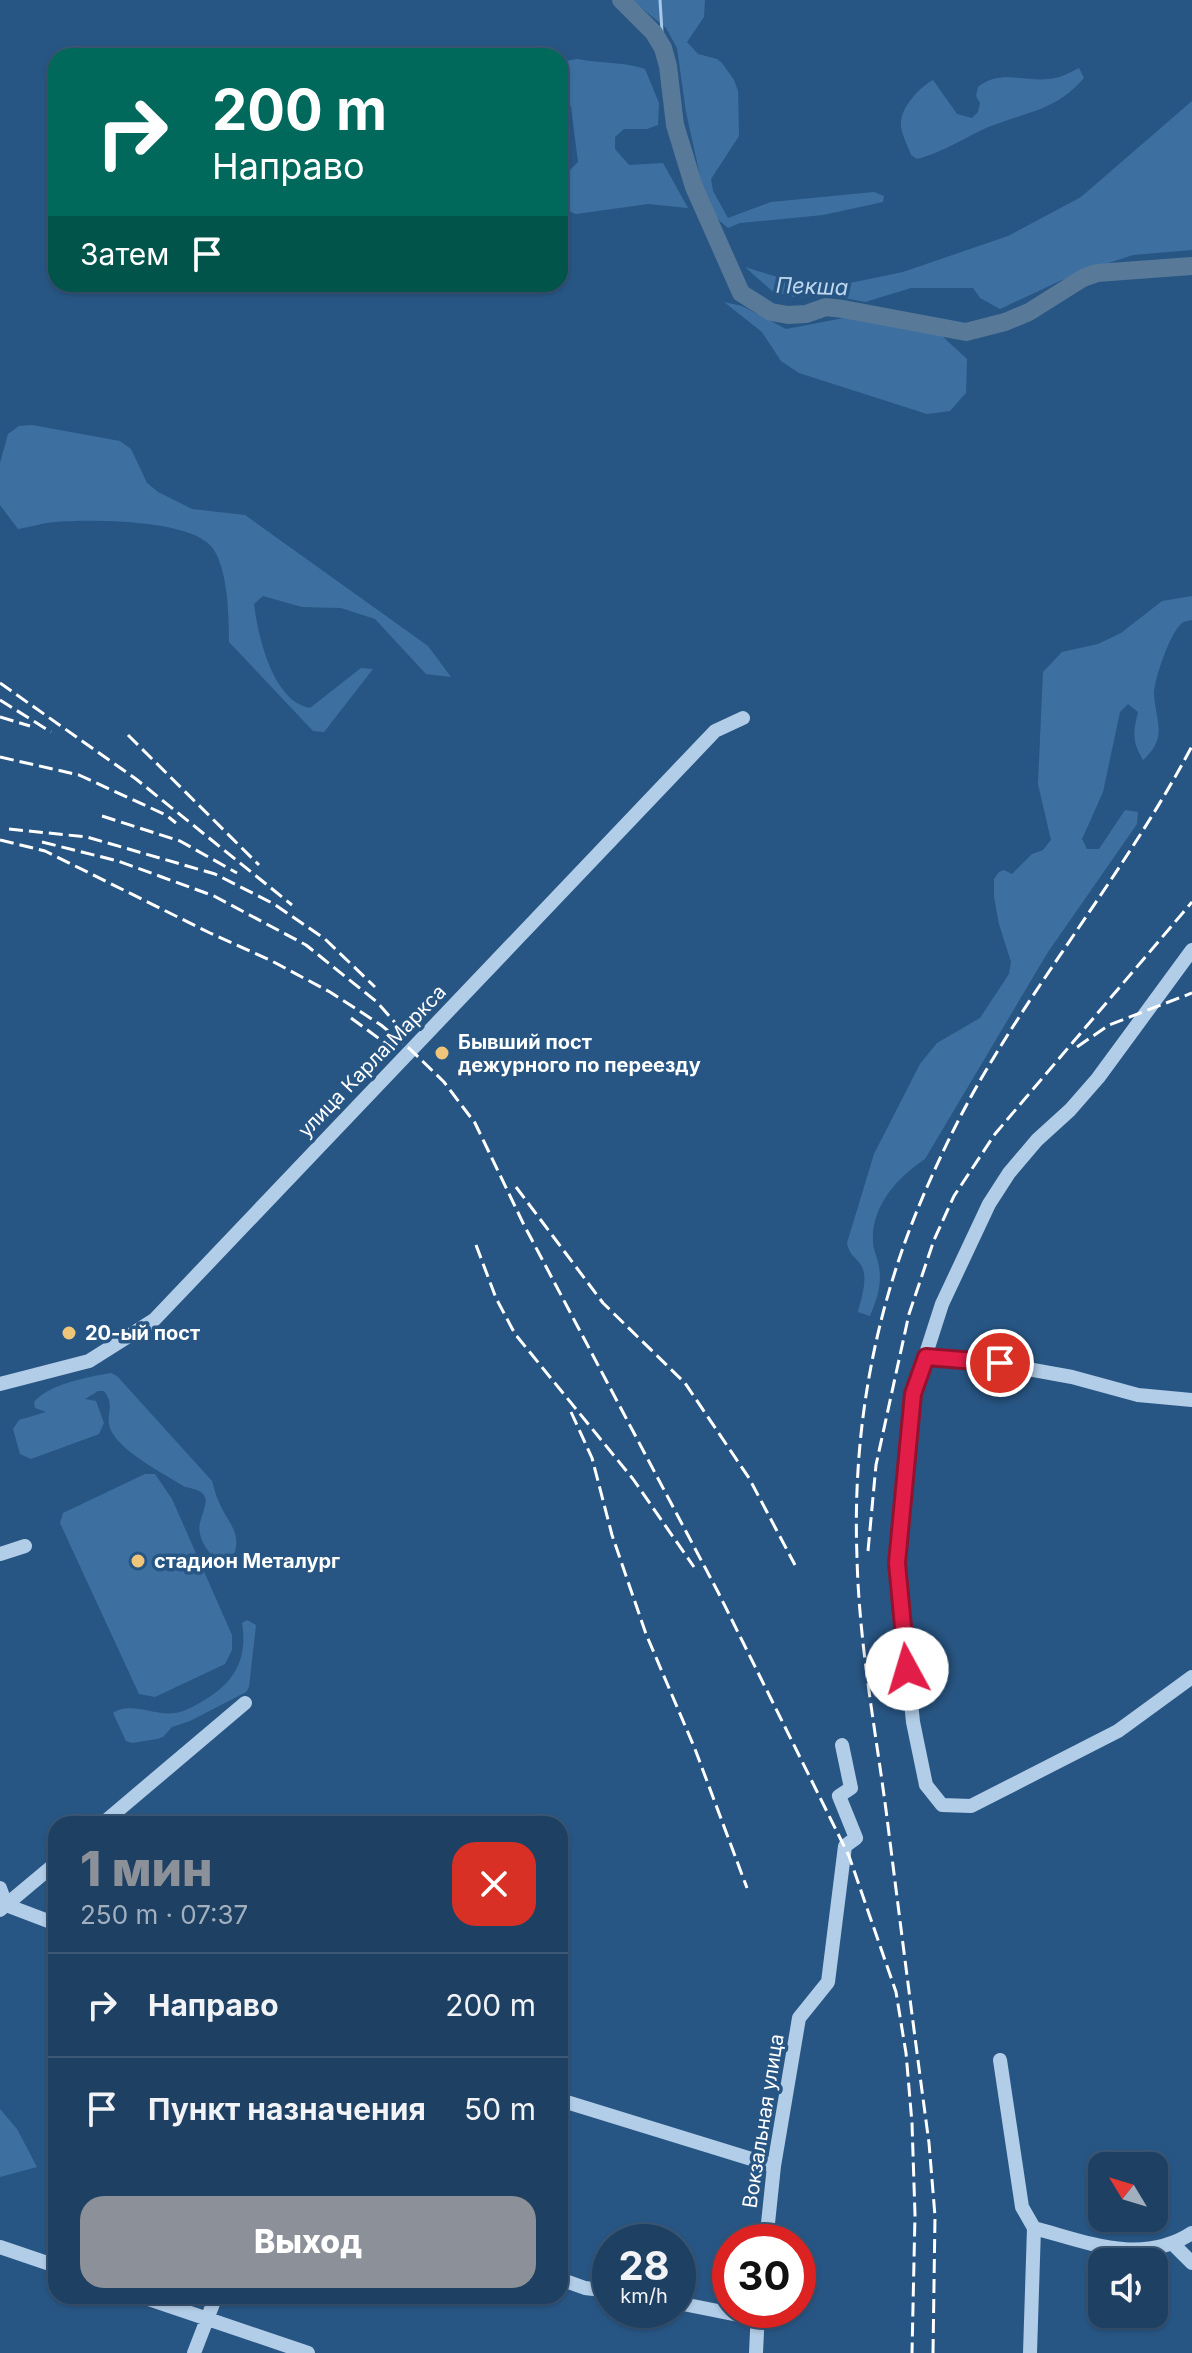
<!DOCTYPE html>
<html lang="ru">
<meta charset="utf-8">
<style>
body{margin:0;font-family:Inter,sans-serif;background:#264769;color:#f1f3f6;height:100vh;display:flex;flex-direction:column;font-size:30px;white-space:nowrap}
*{box-sizing:border-box;margin:0}
p{font-size:26px;color:#a1afbe}
.icon{flex:none;width:44px;height:44px;fill:none;stroke:currentColor;stroke-width:2;stroke-linecap:round;stroke-linejoin:round}
.map{position:relative;flex:1;overflow:hidden}
.details{position:absolute;left:48px;top:1816px;width:520px;height:488px;display:flex;flex-direction:column;background:#1e4063;border-radius:24px;box-shadow:0 2px 6px #0004,0 0 0 2px #3c5978}
.details>*{flex:none}
.top-card{position:absolute;left:48px;top:48px;width:520px;height:244px;border-radius:24px;box-shadow:0 2px 6px #0004,0 0 0 2px #3c5978;background:#00695c;color:#fff;overflow:hidden}
.needle{width:52px;rotate:308deg}
.fabs{position:absolute;left:1088px;top:2152px;display:grid;gap:16px}
.fabs a{display:grid;place-items:center;width:80px;height:80px;border-radius:16px;background:#1e4063;box-shadow:0 2px 6px #0004,0 0 0 2px #3c5978;font-size:40px}
.speed{position:absolute;left:592px;top:2224px;display:flex;gap:16px;font-size:40px;font-weight:700;text-align:center}
.speed>*{display:grid;place-content:center;width:104px;height:104px;border-radius:50%;background:#1e4063;box-shadow:0 2px 6px #0004,0 0 0 2px #3c5978;line-height:1}
.speed small{font-size:20px;font-weight:400}
.speed .limit{border:12px solid #d22;background:#fff;color:#111}
.pin{position:absolute;display:grid;place-items:center;width:68px;height:68px;color:#fff;margin:-34px;border:4px solid #fff;border-radius:50%;box-shadow:0 2px 8px #0007}
.me{position:absolute;width:88px;margin:-44px;rotate:354deg;stroke-linejoin:round;filter:drop-shadow(0 0 6px #0008)}
.turn{display:flex;align-items:center;gap:28px;height:168px;padding:0 32px;font-size:36px}
.turn .icon{width:104px;height:104px;stroke-width:2.5}
.turn b{display:block;font-size:56px;line-height:68px}
.then{display:flex;align-items:center;height:76px;padding:0 32px;background:#0003;gap:16px;font-size:30px}
.round{display:grid;place-items:center;flex:none;width:84px;height:84px;border-radius:24px;background:#264769}
.summary{display:flex;align-items:center;justify-content:space-between;height:136px;padding:0 32px}
h1{font-size:48px;font-weight:800;line-height:60px;color:#8c9099}
.button{display:flex;gap:16px;margin-top:auto;padding:16px 32px}
.button a{flex:1;height:92px;border-radius:24px;background:#8c9099;color:#fff;font-size:32px;font-weight:800;line-height:92px;text-align:center}
ul{padding:0;list-style:none}
li{display:flex;align-items:center;gap:24px;height:104px;padding:0 32px;border-top:2px solid #3c5978}
li div{flex:1}
li b{display:block;font-size:30px}
li em{font-style:normal}
.map>svg:first-child{display:block}
.green{fill:#3d70a1}
.lines{fill:none;stroke-linecap:round;stroke-linejoin:round}
.stream{stroke:#a7c9e7;stroke-width:3}
.river{stroke:#597999;stroke-width:18}
.minor{stroke:#b2cde7;stroke-width:14}
.rail{stroke:#fff;stroke-width:3;stroke-dasharray:14 6;stroke-linecap:butt}
.route-casing{stroke:#92132f;stroke-width:20}
.route{stroke:#e11d48;stroke-width:14}
.poi-dot{fill:#efc679;stroke:#285684;stroke-width:3}
.labels{text-anchor:middle;stroke-width:7;stroke-linejoin:round;paint-order:stroke}
.poi-label{font-size:20px;font-weight:bold;fill:#fff;stroke:#285684;text-anchor:start}
.street-label{font-size:20px;fill:#fff;stroke:#285684}
.water-label{font-size:22px;font-style:italic;fill:#bed7ef;stroke:#285684}
</style>
<div class="map">
<svg width="1192" height="2353" viewBox="0 0 1192 2353">
<rect width="100%" height="100%" fill="#285684"/>
<!-- green -->
<path class="green" d="M632 0H705L704 17 687 42 698 54 717 59 722 63 734 80 738 91 739 136 711 179 713 191 728 218 771 202 874 192 884 196 883 202 823 215 740 223 728 228 715 217 706 203 686 112 677 48 666 28Z
M577 59C602 64 621 61 645 69L659 103 658 125 647 129H624L615 137V149L629 165 663 163 688 208 648 204 576 214 560 208V167L570 170 578 162 571 107 560 86V62Z
M1079 68 1084 78C1055 111 1029 111 991 126 964 137 947 151 917 159L911 155C908 146 900 132 901 123 901 107 920 87 933 80L957 114 972 118 978 112 980 103 976 96 978 87C1001 68 1029 84 1055 78 1063 77 1072 71 1079 68Z
M1192 101V250L1133 255 1075 274 1000 309 980 298 973 288H911L865 302 830 295 794 297 772 291 745 267 799 284H845L903 272 1008 236 1081 197Z
M724 302 742 306 786 329 849 317 941 335 967 359 966 393 950 411 927 414 799 373 781 361 762 332Z
M32 425 120 441 131 449 147 483 158 492 192 509 245 515 428 646 451 677 426 674 375 619 341 608 302 607 263 596 254 604C258 637 273 701 310 708L361 668 373 669 324 732 313 731 229 642C229 616 228 566 211 546 188 519 88 519 54 522 42 523 30 527 18 529L0 505V463L8 434 19 426Z
M1192 596V620C1187 621 1184 621 1181 624 1170 633 1153 682 1154 695 1156 723 1168 737 1143 760 1132 741 1133 733 1138 712L1128 704 1120 712 1103 792 1082 839 1087 849H1099L1125 810 1138 812 1137 824 1048 952 925 1159C897 1178 871 1206 873 1242 873 1250 878 1258 879 1267 882 1285 877 1299 870 1316L858 1312C861 1298 869 1278 861 1265 854 1255 850 1256 847 1243L874 1154 920 1064 937 1043 980 1018 1009 974 1011 962 999 924 994 897V879L999 872 1004 870 1012 874 1032 854 1043 850 1051 840 1038 784 1043 672 1062 652 1098 644 1121 633 1162 601Z
M111 1373 117 1376 212 1481C214 1487 215 1494 218 1500 228 1525 246 1534 230 1563 213 1564 196 1539 200 1523 205 1503 215 1492 185 1487 165 1474 118 1451 110 1428 105 1413 116 1407 104 1391H98L85 1399 96 1401 104 1423 99 1434 31 1459 20 1454 13 1429 19 1420 46 1412 35 1408 34 1402C49 1384 88 1377 111 1373Z
M145 1474H155L172 1499 232 1635V1650L225 1664 155 1697 139 1694 60 1523 63 1513Z
M247 1620 256 1625 249 1687 246 1692 190 1721 172 1727 163 1737 157 1739 132 1743 126 1741 113 1713C130 1701 154 1716 174 1713 185 1712 194 1706 203 1701 235 1683 248 1658 242 1623Z
M0 2109 17 2129 37 2167 0 2177Z"/>
<g class="lines">
<!-- stream -->
<path class="stream" d="M660 0 663 48"/>
<!-- river -->
<path class="river" d="M621 0 654 33 663 48 668 66 675 125 694 187 741 293 771 312 788 315 806 314 826 307 843 309 966 332 1005 322 1029 312 1083 278 1097 273 1192 266"/>
<!-- minor -->
<path class="minor" d="M1192 950 1098 1078 1070 1110 1037 1140 1009 1173 989 1204 942 1304 913 1394 897 1563 913 1722 926 1785 942 1805 971 1806 1118 1731 1192 1677
M926 1357 979 1360 1072 1377 1138 1395 1192 1400
M0 1384 89 1361 154 1320 715 731 743 718
M0 1554 25 1546
M102 1824 245 1703
M0 1888 6 1905 56 1924
M0 1910 56 1863
M1000 2060 1022 2207 1034 2228 1030 2353
M560 2100 774 2166
M1034 2228C1087 2242 1141 2266 1192 2233
M766 2242 774 2166 799 2018 828 1982 845 1846 856 1838 839 1796 851 1788 842 1745
M1174 2245 1192 2263
M0 2247 56 2266
M560 2279 585 2288 610 2291
M140 2296 308 2353
M678 2303 758 2319
M194 2353 216 2296
M756 2353 758 2310"/>
<!-- rail -->
<path class="rail" d="M0 683 136 779 292 905
M0 700 51 732
M0 717 30 726
M128 735 259 865
M0 757 79 775 166 815 176 823
M102 816 180 841 237 873
M9 829 87 837 215 874 274 904 325 939 375 987
M0 840 45 851 210 933 270 960 330 992 381 1025 410 1049 444 1082 475 1123 524 1225 718 1592 849 1856 896 1992 906 2053 912 2123 915 2215 912 2353
M42 842 118 861 214 896 306 945 377 1002 406 1035
M351 1018 396 1051
M1077 1047 1109 1025 1192 993
M516 1187 603 1303 685 1383 749 1478 795 1565
M476 1245 496 1298 515 1334 633 1479 694 1567
M571 1412 592 1458 612 1535 646 1634 695 1749 747 1888
M868 1551 876 1465 909 1314 934 1240 954 1196 995 1134 1192 902
M933 2353 935 2216 929 2143C914 2032 900 1921 886 1810 875 1727 859 1642 857 1558 852 1429 875 1305 927 1187 945 1146 965 1105 988 1067 1053 958 1133 858 1192 746"/>
</g>
<g class="lines">
<defs>
<path id="route" d="M907 1669 897 1563 913 1394 926 1357 1000 1363"/>
</defs>
<!-- route casing -->
<use href="#route" class="route-casing"/>
<!-- route -->
<use href="#route" class="route"/>
</g>
<!-- markers -->
<g class="poi-dot">
<circle cx="442" cy="1053" r="8"/>
<circle cx="69" cy="1333" r="8"/>
<circle cx="138" cy="1561" r="8"/>
</g>
<g class="labels">
<!-- poi labels -->
<g class="poi-label">
<text x="458" y="1049">Бывший пост<tspan x="458" dy="23">дежурного по переезду</tspan></text>
<text x="85" y="1340">20-ый пост</text>
<text x="154" y="1568">стадион Металург</text>
</g>
<!-- street labels -->
<g class="street-label">
<text transform="translate(372 1061) rotate(-46)" y="7">улица Карла Маркса</text>
<text transform="translate(763 2121) rotate(-81)" y="7">Вокзальная улица</text>
</g>
<!-- water labels -->
<g class="water-label">
<text transform="translate(812 286) rotate(2)" y="8">Пекша</text>
</g>
</g>
</svg>
<div class="fabs">
<a><svg class="needle" viewBox="-14 -14 28 28"><path d="M0-13l5 13h-10z" fill="#e53935"/><path d="M0 13l5-13h-10z" fill="#a1afbe"/></svg></a>
<a><svg class="icon" aria-label="sound" viewBox="0 0 24 24"><path d="M4 9h4l5-4v14l-5-4H4zM17 9q2 3 0 6"/></svg></a>
</div>
<div class="speed"><div>28<small>km/h</small></div><div class="limit">30</div></div>
<div class="pin" style="left:1000px;top:1363px;background:#d93025"><svg class="icon" aria-label="arrive" viewBox="0 0 24 24"><path d="M6 21V4h12l-3 4 3 4H6"/></svg></div>
<svg class="me" style="left:907px;top:1669px" viewBox="-20 -20 40 40"><circle r="19" fill="#fff"/><path d="M0-13L10 11 0 6-10 11z" fill="#e11d48"/></svg>
<div class="top-card">
<div class="turn"><svg class="icon" aria-label="right" viewBox="0 0 24 24"><path d="M7 20v-9h11M14 6l5 5-5 5"/></svg><div><b>200 m</b>Направо</div></div>
<div class="then">Затем<svg class="icon" aria-label="arrive" viewBox="0 0 24 24"><path d="M6 21V4h12l-3 4 3 4H6"/></svg></div>
</div>
<section class="details">
<div class="summary"><div><h1>1 мин</h1><p>250 m · 07:37</p></div><a class="round" style="background:#d93025;color:#fff"><svg class="icon" aria-label="close" viewBox="0 0 24 24"><path d="M6 6l12 12M18 6L6 18"/></svg></a></div>
<ul>
<li><svg class="icon" aria-label="right" viewBox="0 0 24 24"><path d="M7 20v-9h11M14 6l5 5-5 5"/></svg><div><b>Направо</b></div><em>200 m</em></li>
<li><svg class="icon" aria-label="arrive" viewBox="0 0 24 24"><path d="M6 21V4h12l-3 4 3 4H6"/></svg><div><b>Пункт назначения</b></div><em>50 m</em></li>
</ul>
<div class="button"><a>Выход</a></div>
</section>
</div>
